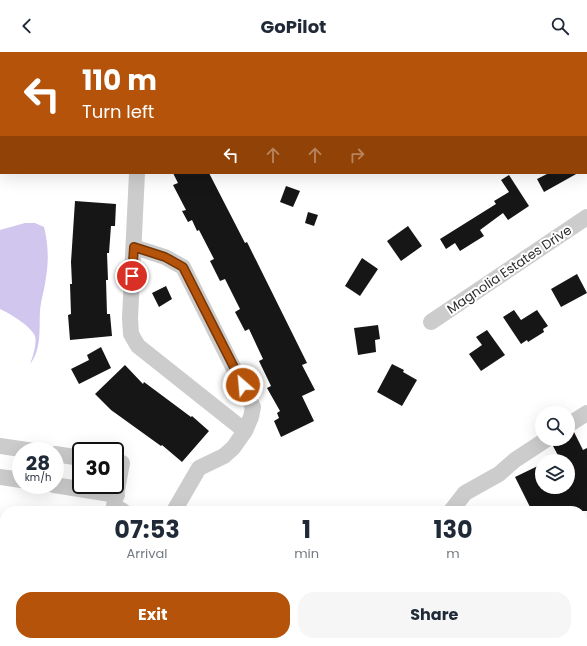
<!DOCTYPE html>
<style>
body{margin:0;font-family:Poppins,sans-serif;background:#f6f6f7;color:#1f2937;height:100vh;display:flex;flex-direction:column;font-size:15px;white-space:nowrap}
*{box-sizing:border-box;margin:0}
p{font-size:13px;color:#747a83}
.icon{flex:none;width:22px;height:22px;fill:none;stroke:currentColor;stroke-width:2;stroke-linecap:round;stroke-linejoin:round}
.map{position:relative;flex:1;overflow:hidden}
.panel{position:absolute;left:0px;top:454px;width:587px;height:140px;display:flex;flex-direction:column;background:#fff;border-radius:16px 16px 0 0;box-shadow:0 4px 16px #0002}
.panel>*{flex:none}
.hud{position:absolute;left:0px;top:0px;width:587px;height:122px;box-shadow:0 4px 16px #0002;background:#b45309;color:#fff;overflow:hidden}
.tools{position:absolute;left:535px;top:354px;display:grid;gap:8px}
.tools a{display:grid;place-items:center;width:40px;height:40px;border-radius:50%;background:#fff;box-shadow:0 4px 16px #0002;font-size:20px}
.speed{position:absolute;left:12px;top:390px;display:flex;gap:8px;font-size:20px;font-weight:700;text-align:center}
.speed>*{display:grid;place-content:center;width:52px;height:52px;border-radius:50%;background:#fff;box-shadow:0 4px 16px #0002;line-height:1}
.speed small{font-size:10px;font-weight:400}
.speed .limit{border:2px solid #111;border-radius:6px;background:#fff;color:#111}
.pin{position:absolute;display:grid;place-items:center;width:34px;height:34px;color:#fff;margin:-17px;border:2px solid #fff;border-radius:50%;box-shadow:0 1px 4px #0007}
.me{position:absolute;width:44px;margin:-22px;rotate:333deg;stroke-linejoin:round;filter:drop-shadow(0 0 3px #0008)}
.turn{display:flex;align-items:center;gap:14px;height:84px;padding:0 16px;font-size:18px}
.turn .icon{width:52px;height:52px;stroke-width:2.5}
.turn b{display:block;font-size:28px;line-height:34px}
.lanes{display:flex;align-items:center;height:38px;padding:0 16px;background:#0003;justify-content:center;gap:20px;direction:ltr}
.lanes .off{opacity:.35}
.eta{display:flex;justify-content:space-evenly;align-items:center;height:68px;text-align:center}
.eta b{font-size:24px;font-weight:700;line-height:28px}
.cta{display:flex;gap:8px;margin-top:auto;padding:8px 16px}
.cta a{flex:1;height:46px;border-radius:16px;background:#b45309;color:#fff;font-size:16px;font-weight:700;line-height:46px;text-align:center}
.cta a+a{background:#f6f6f7;color:#1f2937}
header{display:flex;justify-content:space-between;align-items:center;height:52px;padding:0 16px;background:#fff;font-size:18px;font-weight:700}
.map>svg:first-child{display:block}
.water{fill:#d0c6ee}
.building{fill:#161616}
.lines{fill:none;stroke-linecap:round;stroke-linejoin:round}
.minor{stroke:#ccc;stroke-width:16}
.route-casing{stroke:#753606;stroke-width:10}
.route{stroke:#b45309;stroke-width:7}
.labels{text-anchor:middle;stroke-width:4;stroke-linejoin:round;paint-order:stroke}
.street-label{font-size:13px;fill:#2f2f2f;stroke:#fff}
</style>
<header><svg class="icon" aria-label="back" viewBox="0 0 24 24"><path d="M15 5l-7 7 7 7"/></svg>GoPilot<svg class="icon" aria-label="search" viewBox="0 0 24 24"><circle cx="10" cy="10" r="6"/><path d="M15 15l6 6"/></svg></header>
<div class="map">
<svg width="587" height="594" viewBox="0 0 587 594">
<rect width="100%" height="100%" fill="#fff"/>
<!-- water -->
<path class="water" d="M25 171H35L44 175C48 191 49 208 46 225 45 236 41 247 40 258 39 277 42 297 30 312 33 305 37 291 35 284 31 274 9 261 0 257V178Z"/>
<!-- building -->
<path class="building" d="M173 121H209L245 191 247 190 307 311 302 313 315 338 302 344 314 369 281 385 274 369 279 366 277 361 280 359 267 336 271 334 259 309 263 307 249 277 245 279 235 260 240 257 225 227 220 229 210 209 214 207 199 178 197 179 192 168 188 170 182 159 186 158 173 133 178 131Z
M549 121H578L544 140 537 127Z
M509 123 529 154 508 168 503 161 480 178 484 184 460 199 455 191 446 197 440 187 496 152 494 149 509 140 501 128Z
M286 134 300 139 293 155 280 150Z
M75 149 116 152 115 174H111L109 201H107L108 228H106L107 262H110L112 284 70 288 68 263 71 262 70 232H72L71 210Z
M308 160 318 163 314 174 305 171Z
M408 174 422 194 401 209 387 189Z
M362 206 378 217 360 244 345 234Z
M577 222 587 241 561 255 551 237Z
M166 234 172 247 159 255 152 241Z
M514 258 521 268 537 258 548 274 543 277 544 280 528 290 527 288 521 292 503 265Z
M378 273 380 287 375 288 376 300 358 303 354 276Z
M487 278 505 303 481 319 469 302 482 293 476 285Z
M101 295 111 316 79 332 71 317 89 308 87 303Z
M392 312 404 318 403 320 417 328 402 354 377 340Z
M125 313 143 332 144 330 191 365 192 364 209 379 182 410 162 393 161 394 111 358 95 342Z
M574 380 583 398 587 396V459H532L515 425 542 412V435H568V409H561L553 394 556 387H568V382Z"/>
<g class="lines">
<!-- minor -->
<path class="minor" d="M586 0 587 2
M400 1 402 0
M137 121 130 266 131 282 138 294 245 379 233 396 224 404 199 416 174 459
M134 195 165 205 183 215 253 355 251 365 245 379
M431 270 587 165
M568 373 587 361
M0 394 34 399
M55 402 81 406
M115 410 122 411 114 454 123 459
M0 425 21 428
M54 433 117 443
M451 459 465 441 499 422 515 408 547 387
M0 500 5 501
M582 533 587 530
M582 587 585 594
M56 589 63 594
M187 589 195 594
M17 594 22 589
M109 594 112 589
M439 594 443 589"/>
</g>
<g class="lines">
<defs>
<path id="route" d="M132 224 134 195 165 205 183 215 243 333"/>
</defs>
<!-- route casing -->
<use href="#route" class="route-casing"/>
<!-- route -->
<use href="#route" class="route"/>
</g>
<g class="labels">
<!-- street labels -->
<g class="street-label">
<text transform="translate(509 217) rotate(-34)" y="5">Magnolia Estates Drive</text>
</g>
</g>
</svg>
<div class="tools">
<a><svg class="icon" aria-label="search" viewBox="0 0 24 24"><circle cx="10" cy="10" r="6"/><path d="M15 15l6 6"/></svg></a>
<a><svg class="icon" aria-label="layers" viewBox="0 0 24 24"><path d="M12 4l9 5-9 5-9-5zM3 14l9 5 9-5"/></svg></a>
</div>
<div class="speed"><div>28<small>km/h</small></div><div class="limit">30</div></div>
<div class="pin" style="left:132px;top:224px;background:#d93025"><svg class="icon" aria-label="arrive" viewBox="0 0 24 24"><path d="M6 21V4h12l-3 4 3 4H6"/></svg></div>
<svg class="me" style="left:243px;top:333px" viewBox="-20 -20 40 40"><circle r="17" fill="#b45309" stroke="#fff" stroke-width="3"/><path d="M0-11L8 9 0 5-8 9z" fill="#fff"/></svg>
<div class="hud">
<div class="turn"><svg class="icon" aria-label="left" viewBox="0 0 24 24"><path d="M17 20v-9H6M10 6l-5 5 5 5"/></svg><div><b>110 m</b>Turn left</div></div>
<div class="lanes"><svg class="icon" aria-label="left" viewBox="0 0 24 24"><path d="M17 20v-9H6M10 6l-5 5 5 5"/></svg><svg class="icon off" aria-label="ahead" viewBox="0 0 24 24"><path d="M12 20V5M6 11l6-6 6 6"/></svg><svg class="icon off" aria-label="ahead" viewBox="0 0 24 24"><path d="M12 20V5M6 11l6-6 6 6"/></svg><svg class="icon off" aria-label="right" viewBox="0 0 24 24"><path d="M7 20v-9h11M14 6l5 5-5 5"/></svg></div>
</div>
<section class="panel">
<div class="eta">
<div><b>07:53</b><p>Arrival</p></div>
<div><b>1</b><p>min</p></div>
<div><b>130</b><p>m</p></div>
</div>
<div class="cta"><a>Exit</a><a>Share</a></div>
</section>
</div>
